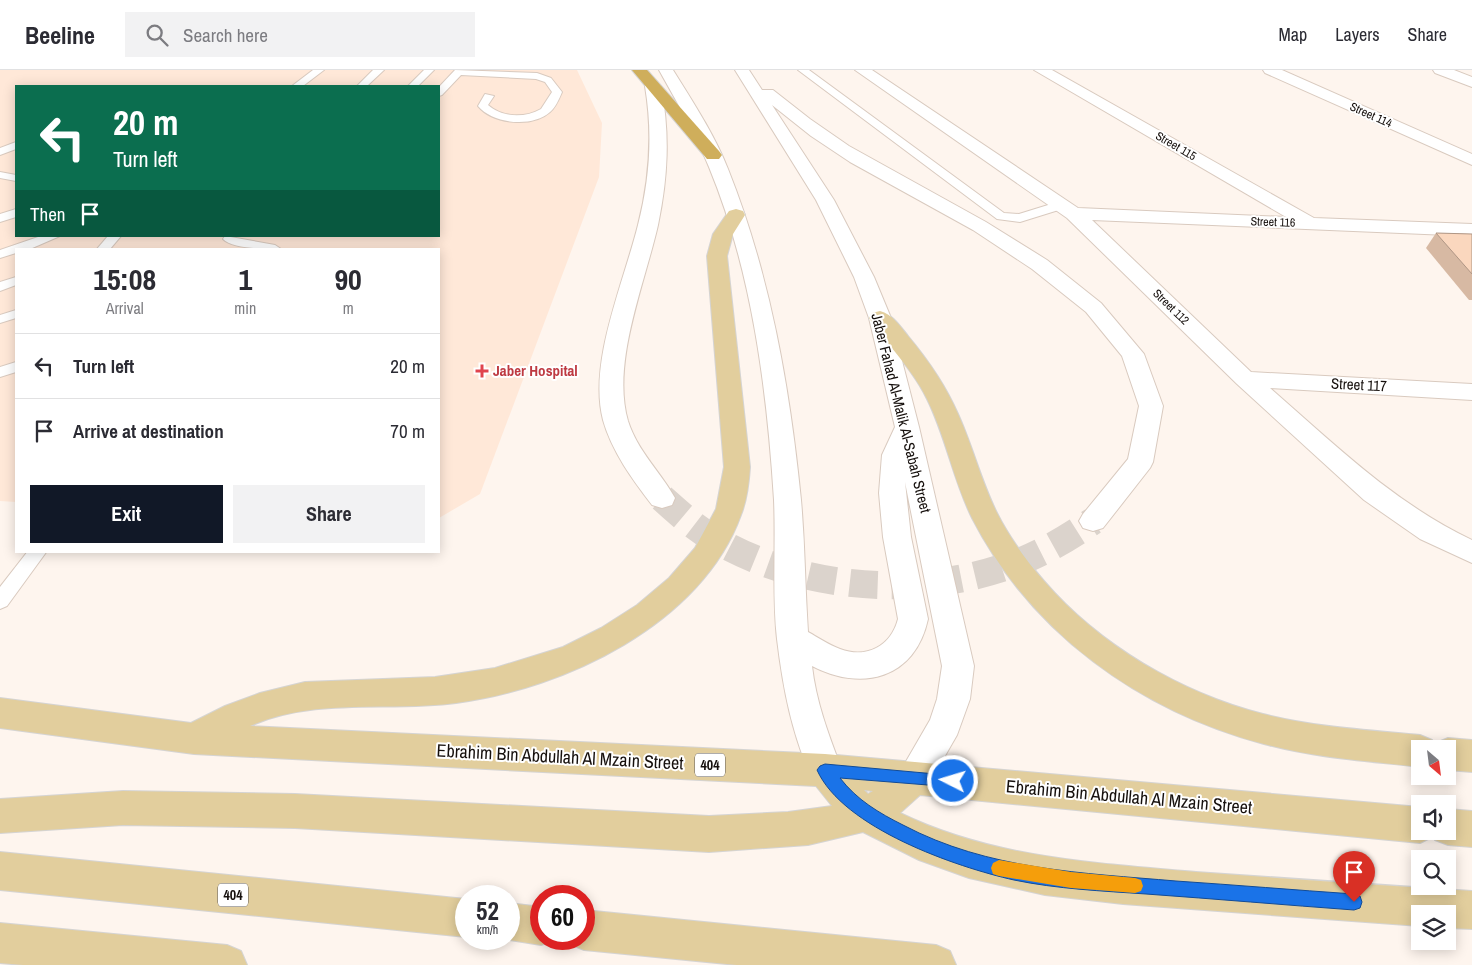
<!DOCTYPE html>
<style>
body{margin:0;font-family:"Archivo Narrow",sans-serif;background:#f2f2f3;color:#2b2b33;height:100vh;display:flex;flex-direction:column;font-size:19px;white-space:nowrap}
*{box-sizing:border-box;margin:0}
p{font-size:16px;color:#7c7c81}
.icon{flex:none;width:28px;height:28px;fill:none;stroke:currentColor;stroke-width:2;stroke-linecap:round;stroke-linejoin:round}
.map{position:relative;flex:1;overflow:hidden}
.side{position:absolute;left:15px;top:178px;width:425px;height:305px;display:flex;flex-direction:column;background:#fff;border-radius:0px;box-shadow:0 2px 12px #0003}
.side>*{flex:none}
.top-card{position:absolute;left:15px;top:15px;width:425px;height:152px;border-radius:0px;box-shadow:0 2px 12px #0003;background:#0b6e4f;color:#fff;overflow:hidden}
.needle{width:32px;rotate:152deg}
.controls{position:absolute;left:1411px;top:670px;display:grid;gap:10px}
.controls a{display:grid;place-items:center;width:45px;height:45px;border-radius:0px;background:#fff;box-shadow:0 2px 12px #0003;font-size:25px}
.speed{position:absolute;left:455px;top:815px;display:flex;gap:10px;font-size:25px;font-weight:700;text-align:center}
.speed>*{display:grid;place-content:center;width:65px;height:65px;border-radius:50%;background:#fff;box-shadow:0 2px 12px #0003;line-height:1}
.speed small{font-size:12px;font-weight:400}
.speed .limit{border:8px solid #d22;background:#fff;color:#111}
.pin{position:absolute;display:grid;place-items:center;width:42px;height:42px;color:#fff;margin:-51px -21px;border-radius:50% 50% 50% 0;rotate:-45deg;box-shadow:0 0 5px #0007}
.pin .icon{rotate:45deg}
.me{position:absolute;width:55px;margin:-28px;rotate:275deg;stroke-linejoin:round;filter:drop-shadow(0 0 4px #0008)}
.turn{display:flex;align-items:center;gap:18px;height:105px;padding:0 15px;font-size:22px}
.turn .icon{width:65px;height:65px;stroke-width:2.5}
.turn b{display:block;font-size:35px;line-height:42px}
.then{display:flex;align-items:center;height:48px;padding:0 15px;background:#0003;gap:10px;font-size:19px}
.eta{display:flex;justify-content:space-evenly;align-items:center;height:85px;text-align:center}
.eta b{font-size:30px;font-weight:800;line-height:35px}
.action{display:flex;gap:10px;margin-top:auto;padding:10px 15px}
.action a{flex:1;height:58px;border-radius:0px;background:#111827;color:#fff;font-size:20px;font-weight:800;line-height:58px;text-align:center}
.action a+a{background:#f2f2f3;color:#2b2b33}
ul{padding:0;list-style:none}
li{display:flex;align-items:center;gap:15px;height:65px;padding:0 15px;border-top:1px solid #e1e1e2}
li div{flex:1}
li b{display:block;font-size:19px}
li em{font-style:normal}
header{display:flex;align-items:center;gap:30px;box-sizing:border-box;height:70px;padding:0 25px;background:#fff;border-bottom:1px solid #e1e1e2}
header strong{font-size:24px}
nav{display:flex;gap:28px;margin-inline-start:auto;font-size:18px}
.search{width:350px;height:45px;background:#f2f2f3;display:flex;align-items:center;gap:12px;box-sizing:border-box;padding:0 18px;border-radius:0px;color:#7c7c81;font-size:19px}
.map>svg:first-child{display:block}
.built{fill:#ffe8d8;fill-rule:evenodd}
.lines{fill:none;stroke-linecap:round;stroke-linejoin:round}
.tertiary-tunnel{stroke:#dbd3cc;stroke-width:28;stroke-dasharray:28 14;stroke-linecap:butt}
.service-casing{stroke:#d9cabf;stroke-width:2}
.minor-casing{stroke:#d9cabf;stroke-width:2}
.tertiary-casing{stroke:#d9cabf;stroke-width:2}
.primary-casing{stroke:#d5d4d3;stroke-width:2}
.motorway-casing{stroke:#d5d4d3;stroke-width:2}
.service{fill:#fff;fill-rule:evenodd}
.minor{fill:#fff;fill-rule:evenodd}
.tertiary{fill:#fff;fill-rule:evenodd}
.primary{fill:#e2ce9d;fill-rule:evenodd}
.motorway{fill:#cfae5b;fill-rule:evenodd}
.wall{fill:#d7b9a3}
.building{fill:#fad7be;stroke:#af9685}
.route{fill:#1a73e8;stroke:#114b97}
.slow{fill:#f59e0b}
.health-dot{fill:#e0444e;stroke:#fff;stroke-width:2}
.labels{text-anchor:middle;stroke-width:4;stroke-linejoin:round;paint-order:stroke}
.far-street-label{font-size:12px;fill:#16100d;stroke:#fff}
.shield{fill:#fff;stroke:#5c5856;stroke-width:1}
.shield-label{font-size:14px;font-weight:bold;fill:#16100d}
.health-label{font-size:15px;font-weight:bold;fill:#be3a42;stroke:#fff;text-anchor:start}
.street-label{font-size:15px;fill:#16100d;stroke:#fff}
.near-street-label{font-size:18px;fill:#16100d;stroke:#fff}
</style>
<header>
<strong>Beeline</strong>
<div class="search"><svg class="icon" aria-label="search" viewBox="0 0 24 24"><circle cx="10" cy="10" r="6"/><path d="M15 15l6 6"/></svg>Search here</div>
<nav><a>Map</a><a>Layers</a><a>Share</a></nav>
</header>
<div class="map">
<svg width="1472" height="895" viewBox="0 0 1472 895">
<rect width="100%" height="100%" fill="#fef5ee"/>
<!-- built -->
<path class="built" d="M0 0H577L602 53 599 107 480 424 439 448V179H16V432L0 431ZM16 16H439V166H16Z"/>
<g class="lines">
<!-- tertiary-tunnel -->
<path class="tertiary-tunnel" d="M662 428C679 443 696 459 716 470 801 519 910 528 1002 498 1035 488 1065 470 1093 451"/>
<defs>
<path id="service" d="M313 0H324L303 16H292Z
M373 0H384L367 16H357Z
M424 0H434L418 16H408Z
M455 0 537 3 551 8 562 22C559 29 556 37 550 42 532 58 493 54 478 36L485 24 494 26 488 35C503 48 525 48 541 39L552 22 545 12 536 9 461 5 442 25 439 26V17Z
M798 0H809L1004 143 1019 144 1061 131 1067 135 1065 138 1020 152 997 149Z
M16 72V79L0 85V78Z
M0 102 16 105V111L0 108Z
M16 139V147L0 152V144Z
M41 166H60L30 179H16V183L0 188V180Z
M108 166H121L110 179H97Z
M225 166 275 175 281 179C267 179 232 179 223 169Z
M16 207V215L0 221V212Z
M16 240V248L0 253V245Z
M16 292V302L0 307V297Z
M28 481H47L7 536 0 539V517Z"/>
<path id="minor" d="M855 0H872L1078 138 1286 147 1034 0H1052L1314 148 1472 154V166L1092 150 1251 302 1472 314V330L1270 318C1334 374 1394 433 1472 470V493L1420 469 1364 430 1237 314 1067 148Z
M1263 0H1282L1472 84V95L1265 3Z
M1433 0H1454L1472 7V17L1435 3Z"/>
<path id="tertiary" d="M659 0H673C693 32 714 64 728 99 770 204 790 318 801 430 805 474 805 518 808 562 819 568 829 575 840 579 867 589 891 576 898 549L883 467 879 423 882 385 895 357 869 248 854 207 816 130 735 0H749L762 20H773L810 49 849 76 986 152 1047 190 1101 233 1144 284 1163 336 1153 392 1150 398 1103 458 1093 461 1083 458 1079 451 1083 444 1128 389 1139 336 1122 286 1086 242 1032 199 973 160 850 92 811 66 772 35 834 130 874 207 891 248 919 357 974 596 970 629 957 665 926 719 914 723 902 719 897 707 930 650 937 629 942 596 905 412 911 467 928 549C915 609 862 622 812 596 816 632 829 666 842 700L837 711 825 716 813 711C792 665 783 619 777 569 772 526 776 475 774 430 767 319 752 201 709 97 695 63 677 32 659 0Z
M653 11 661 16C670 64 668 107 658 155 645 213 611 293 628 351 638 382 660 401 675 428L672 435 662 438 652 435C633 410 612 382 603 350 588 292 624 212 638 155 650 108 653 64 645 16Z"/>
<path id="primary" d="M736 139 743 141 745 145 733 164 727 186 750 397C749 413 747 430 741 445 702 554 564 619 456 633 387 642 316 627 250 656L825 684 1420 737V761H1448V739L1472 741V777L1448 775 1435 770 1434 766 1420 773 920 725 900 743C993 788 1094 793 1196 802 1288 809 1380 815 1472 821V859L1448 858V844H1420V856L1123 834 1045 825 969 808 919 790 863 762 808 775 709 782 295 758 123 755 0 763V729L123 721 295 724 709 746 788 742 832 736 816 716 194 684 0 658V628L191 653 225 636 260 623 305 612 435 607 495 598 563 577 601 558 637 535 669 508 695 478 716 439 724 397 707 186 713 164 729 141ZM864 720 873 721 868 724Z
M880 241C892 244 900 256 908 266 928 290 946 316 958 344 973 377 981 411 997 443 1009 467 1026 490 1044 511 1099 575 1181 623 1263 644 1314 657 1368 660 1420 665L1432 670 1435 676 1436 673 1448 668 1472 670V702L1448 700V679H1420V697C1368 691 1315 688 1264 674 1140 641 1031 563 972 448 953 410 946 367 927 329 912 298 888 276 869 248L872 243Z
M0 782 466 829V867L0 820Z
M509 833 541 837V869L555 870 541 875 503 869H509Z
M584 840 936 875 950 881 956 895H737L584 880 570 874 568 869H584Z
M0 853 227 875 241 881 247 895H23L0 893Z"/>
<path id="motorway" d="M632 0H647L719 81 722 85 719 89H707Z"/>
</defs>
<!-- service casing -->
<use href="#service" class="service-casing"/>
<!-- minor casing -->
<use href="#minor" class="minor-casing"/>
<!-- tertiary casing -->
<use href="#tertiary" class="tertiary-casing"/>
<!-- primary casing -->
<use href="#primary" class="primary-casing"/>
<!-- motorway casing -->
<use href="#motorway" class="motorway-casing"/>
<!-- service -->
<use href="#service" class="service"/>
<!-- minor -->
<use href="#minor" class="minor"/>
<!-- tertiary -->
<use href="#tertiary" class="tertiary"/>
<!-- primary -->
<use href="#primary" class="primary"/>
<!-- motorway -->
<use href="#motorway" class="motorway"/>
</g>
<!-- wall -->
<path class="wall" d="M1436 163 1472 164V230H1469L1426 178Z"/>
<!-- building -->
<path class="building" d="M1436 163 1472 164V204Z"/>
<!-- route -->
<path class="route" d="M825 694 958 706 960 711 958 715 953 717 840 708C857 730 879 743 903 755 988 800 1083 803 1176 811 1236 815 1295 820 1354 824L1360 826 1362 832 1360 838 1354 840C1285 835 1216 829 1146 824 1103 821 1057 819 1014 810 956 797 843 758 817 700L820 696Z"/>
<!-- slow -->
<path class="slow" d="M999 790 1071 802 1135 808 1141 810 1143 816 1141 821 1135 823 1071 818 999 806 993 804 991 798 993 793Z"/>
<!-- markers -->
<path class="health-dot" d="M479.5 293.5h5v5h5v5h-5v5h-5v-5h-5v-5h5z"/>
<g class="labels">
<!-- far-street labels -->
<g class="far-street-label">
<text transform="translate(1371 45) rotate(24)" y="4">Street 114</text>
<text transform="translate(1176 76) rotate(30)" y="4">Street 115</text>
<text transform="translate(1273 152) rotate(2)" y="4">Street 116</text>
<text transform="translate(1171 237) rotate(44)" y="4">Street 112</text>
</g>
<!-- shield labels -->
<g class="shield">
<rect x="695" y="683.5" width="30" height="23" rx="4"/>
<rect x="218" y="813.5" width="30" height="23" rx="4"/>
</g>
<g class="shield-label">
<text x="710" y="700">404</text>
<text x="233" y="830">404</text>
</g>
<!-- health labels -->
<g class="health-label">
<text x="493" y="306">Jaber Hospital</text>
</g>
<!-- street labels -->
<g class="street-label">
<text transform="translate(1359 315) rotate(3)" y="5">Street 117</text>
<text transform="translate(901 343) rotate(76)" y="5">Jaber Fahad Al-Malik Al-Sabah Street</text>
</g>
<!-- near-street labels -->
<g class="near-street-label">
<text transform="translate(560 687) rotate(3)" y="6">Ebrahim Bin Abdullah Al Mzain Street</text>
<text transform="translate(1129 727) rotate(5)" y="6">Ebrahim Bin Abdullah Al Mzain Street</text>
</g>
</g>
</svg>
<div class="controls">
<a><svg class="needle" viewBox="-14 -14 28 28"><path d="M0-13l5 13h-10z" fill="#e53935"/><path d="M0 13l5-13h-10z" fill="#7c7c81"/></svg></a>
<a><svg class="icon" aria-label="sound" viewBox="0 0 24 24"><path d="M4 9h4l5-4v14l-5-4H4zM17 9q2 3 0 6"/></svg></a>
<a><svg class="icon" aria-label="search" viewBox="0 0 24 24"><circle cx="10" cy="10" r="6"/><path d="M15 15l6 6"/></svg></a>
<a><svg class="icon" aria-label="layers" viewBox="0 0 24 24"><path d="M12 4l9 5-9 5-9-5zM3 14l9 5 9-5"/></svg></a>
</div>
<div class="speed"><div>52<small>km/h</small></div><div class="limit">60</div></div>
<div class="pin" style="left:1354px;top:832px;background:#d93025"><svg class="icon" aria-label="arrive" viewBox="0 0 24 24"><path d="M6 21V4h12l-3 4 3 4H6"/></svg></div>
<svg class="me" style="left:953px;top:711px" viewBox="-20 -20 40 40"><circle r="17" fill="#1a73e8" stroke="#fff" stroke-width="3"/><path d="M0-11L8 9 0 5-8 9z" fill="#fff"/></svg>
<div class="top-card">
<div class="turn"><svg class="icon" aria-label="left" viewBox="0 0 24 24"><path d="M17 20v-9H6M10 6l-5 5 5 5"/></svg><div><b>20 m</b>Turn left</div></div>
<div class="then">Then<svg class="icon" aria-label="arrive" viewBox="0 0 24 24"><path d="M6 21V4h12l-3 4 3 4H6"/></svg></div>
</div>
<section class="side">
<div class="eta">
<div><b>15:08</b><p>Arrival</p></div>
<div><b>1</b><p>min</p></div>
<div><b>90</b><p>m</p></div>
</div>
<ul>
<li><svg class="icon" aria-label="left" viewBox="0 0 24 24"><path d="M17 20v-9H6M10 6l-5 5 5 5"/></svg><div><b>Turn left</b></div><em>20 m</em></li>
<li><svg class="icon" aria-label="arrive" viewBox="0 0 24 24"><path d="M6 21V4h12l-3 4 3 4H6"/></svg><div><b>Arrive at destination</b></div><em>70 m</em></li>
</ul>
<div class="action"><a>Exit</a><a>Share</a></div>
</section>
</div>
